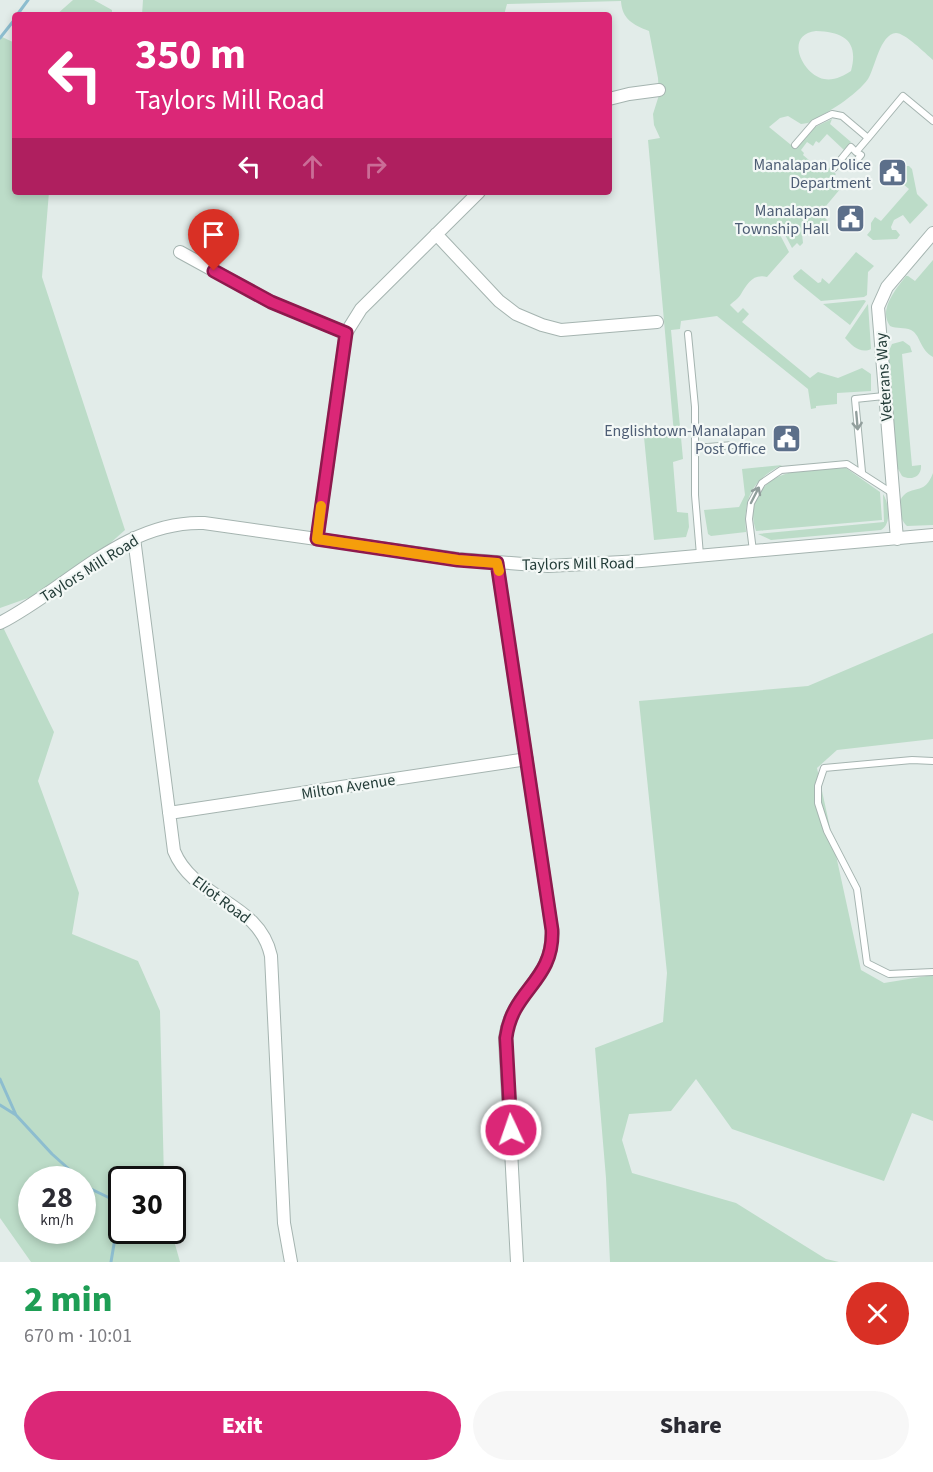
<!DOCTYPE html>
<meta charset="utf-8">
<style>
body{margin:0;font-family:"Source Sans 3",sans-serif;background:#f7f7f7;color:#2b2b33;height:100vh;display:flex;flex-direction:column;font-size:22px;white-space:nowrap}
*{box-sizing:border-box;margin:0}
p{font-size:20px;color:#7c7c81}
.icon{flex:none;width:33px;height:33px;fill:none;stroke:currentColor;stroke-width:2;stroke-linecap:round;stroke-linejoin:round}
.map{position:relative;height:1262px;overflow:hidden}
.panel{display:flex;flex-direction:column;background:#fff;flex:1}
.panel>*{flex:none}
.guide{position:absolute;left:12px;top:12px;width:600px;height:183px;border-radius:6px;box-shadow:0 3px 9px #0003;background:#db2777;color:#fff;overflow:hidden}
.speed{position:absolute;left:18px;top:1166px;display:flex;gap:12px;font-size:30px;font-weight:700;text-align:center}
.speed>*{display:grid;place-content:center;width:78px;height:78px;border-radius:50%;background:#fff;box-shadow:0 3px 9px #0003;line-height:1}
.speed small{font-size:15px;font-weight:400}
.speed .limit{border:3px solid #111;border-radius:9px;background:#fff;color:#111}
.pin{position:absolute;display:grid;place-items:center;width:51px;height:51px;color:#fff;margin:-62px -26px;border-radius:50% 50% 50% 0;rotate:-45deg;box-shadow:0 0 6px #0007}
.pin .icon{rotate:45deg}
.me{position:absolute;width:66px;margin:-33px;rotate:357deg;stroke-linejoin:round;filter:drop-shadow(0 0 4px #0008)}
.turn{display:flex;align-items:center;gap:21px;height:126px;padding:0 24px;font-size:27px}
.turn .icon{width:78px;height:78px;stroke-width:2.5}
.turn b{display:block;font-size:42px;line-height:51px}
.lanes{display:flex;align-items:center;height:57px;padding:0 24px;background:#0003;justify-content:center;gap:30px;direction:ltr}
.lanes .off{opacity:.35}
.round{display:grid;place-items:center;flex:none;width:63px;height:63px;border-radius:32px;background:#f7f7f7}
.summary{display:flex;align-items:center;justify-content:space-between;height:102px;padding:0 24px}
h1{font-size:36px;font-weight:800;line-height:45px;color:#1e9e55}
.cta{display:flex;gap:12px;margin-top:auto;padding:12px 24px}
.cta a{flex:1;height:69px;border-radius:36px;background:#db2777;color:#fff;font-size:24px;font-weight:800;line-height:69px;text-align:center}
.cta a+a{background:#f7f7f7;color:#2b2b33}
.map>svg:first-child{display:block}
.green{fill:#bcdcc8;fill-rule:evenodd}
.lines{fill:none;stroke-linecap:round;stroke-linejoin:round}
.stream{stroke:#8dbdcf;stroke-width:3}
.lane-casing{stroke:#a5b4b0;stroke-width:8}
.street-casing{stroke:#a5b4b0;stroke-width:14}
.lane{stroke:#fff;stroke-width:6}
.street{stroke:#fff;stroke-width:12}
.oneway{stroke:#919e9c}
.route-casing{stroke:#8e194d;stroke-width:15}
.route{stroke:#db2777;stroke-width:10}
.slow{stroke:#f59e0b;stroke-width:10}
.labels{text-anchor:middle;stroke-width:4.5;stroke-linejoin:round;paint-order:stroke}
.service-label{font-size:16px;fill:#4e5e75;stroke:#f3f8f6;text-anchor:end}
.street-label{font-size:16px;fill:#233c38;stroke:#f3f8f6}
</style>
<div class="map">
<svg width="933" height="1262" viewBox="0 0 933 1262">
<rect width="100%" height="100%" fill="#e2ece9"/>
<!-- green -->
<path class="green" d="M73 0H94L112 10V15H56Z
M143 0H933V60C925 53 905 33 896 33 880 34 875 68 868 79 857 95 826 114 808 123L801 124 788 116 780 118 769 127 796 149 815 127 832 119 830 124 851 142 844 150 827 134 819 143 816 141 813 146 807 142 801 150 804 153 803 155 824 173 829 168 836 174 831 180 841 188 820 213 828 221 820 231 813 227 805 229 802 234 803 243 800 246 797 243 792 248 782 229 778 231 789 252 767 277C753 273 747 284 741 294 739 298 733 302 730 305L738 313 743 308 749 314 742 322 810 378 818 372 838 378 862 368 871 374V391L837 393V404L816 406V408L811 409 808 389 717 316 681 321 680 329 671 330 683 459 673 462 677 512 688 513 689 527 686 537 654 540 644 437 674 434 648 140 660 138 654 125 653 114 659 95 658 78 649 31C633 25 622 19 621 1L507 4 504 15H142ZM816 31C844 32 859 41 851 71 844 76 833 81 824 79 803 75 783 35 816 31Z
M0 36 15 43V192H49L42 277 125 530 62 586 0 608Z
M906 166H909L912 169 917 194 928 205 910 224 903 215 894 220 891 227 892 230H896L900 235 897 239 873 240 867 235 871 230V223L875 217 881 221 909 189 903 184 907 182V179L898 172 900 169 903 170Z
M856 252 874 266 868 272 867 295 864 297 821 301 794 279 793 276 801 269 818 283 821 282 822 278 829 284Z
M933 260V357C920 350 920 334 911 330 904 327 897 329 890 326 878 310 896 289 906 276H908L915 281Z
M864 300 866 301 850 325 823 304Z
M868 304 871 349C861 354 852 346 845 338Z
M903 341 910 346 912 352 902 354 912 466 921 465C922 477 911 481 902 476L897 467 888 353 892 344Z
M782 465C752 480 743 498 746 532L711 536 708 534 704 510 739 507 745 495 742 469Z
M846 468 880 492 882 520 756 531C752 519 752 509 757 498 772 465 815 470 846 468Z
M933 473V525L907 526C900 520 895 503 904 495 915 485 925 495 933 473Z
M883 494C889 503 892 524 881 530L771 540 758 534 884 522Z
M0 621 54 732 38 781 79 893 72 934 138 961 160 1011 164 1179H122V1230H171L180 1262H31L0 1218ZM32 1179H82V1230H32Z
M933 633V739L837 750 817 768 861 970 884 983 933 975V1121L912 1113 884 1181 732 1129 696 1079 671 1111 629 1114 622 1140 632 1173 736 1203 826 1259 839 1262H610L606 1178 595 1048 663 1022 667 973 639 701 808 686Z"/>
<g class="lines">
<!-- stream -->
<path class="stream" d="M17 15 28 0
M0 38 15 19
M0 1079 16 1115 52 1154 80 1179
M0 1105 16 1115
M82 1181 91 1189 122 1204
M111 1262 115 1238 122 1220"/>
<defs>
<path id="lane" d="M795 145 814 123 832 114 842 116 868 138 903 96 933 121
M856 152 861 155 857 160
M834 168 851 147 856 152 868 138
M688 334 695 407V495L700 555
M695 448 733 445
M862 472 855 399 884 396
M753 551 749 519 751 503 762 483 781 470 847 464 892 493
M933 761 912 760 824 768 818 786V803L827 831 857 889 867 963 889 974 933 972"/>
<path id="street" d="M609 99 629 94 659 90
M436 234 499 301 516 314 542 325 561 330 657 322
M180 252 271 302 346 333
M134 538 174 851C194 900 259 901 271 956L284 1223 291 1262
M317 539 346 333 361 309 479 192
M897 539 878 307 887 287 933 233
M497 563 552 930C553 982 512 989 505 1038L517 1262
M0 623C67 589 124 520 204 523L458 559 548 566 641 561 933 535
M169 813 527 759"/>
</defs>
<!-- lane casing -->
<use href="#lane" class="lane-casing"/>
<!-- street casing -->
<use href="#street" class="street-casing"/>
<!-- lane -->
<use href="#lane" class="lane"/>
<!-- street -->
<use href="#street" class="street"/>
</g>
<!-- one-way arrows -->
<defs><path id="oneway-shaft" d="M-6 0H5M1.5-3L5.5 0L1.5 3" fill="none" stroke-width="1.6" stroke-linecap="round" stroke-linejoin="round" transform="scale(1.5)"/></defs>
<g class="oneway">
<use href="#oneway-shaft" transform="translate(857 421) rotate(85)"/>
<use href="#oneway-shaft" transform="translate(755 495) rotate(-63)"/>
</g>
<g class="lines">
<defs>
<path id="route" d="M214 271 271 302 346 333 317 539 458 560 497 563 552 930C554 982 512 989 506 1038L511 1130"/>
</defs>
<!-- route casing -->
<use href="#route" class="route-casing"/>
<!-- route -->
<use href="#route" class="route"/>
<!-- slow -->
<path class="slow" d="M321 506 317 539 458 560 497 563 499 571"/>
</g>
<!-- icons -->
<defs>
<symbol id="civic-square" viewBox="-11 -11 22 22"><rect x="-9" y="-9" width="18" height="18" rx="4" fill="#5c6f8a" stroke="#f3f8f6"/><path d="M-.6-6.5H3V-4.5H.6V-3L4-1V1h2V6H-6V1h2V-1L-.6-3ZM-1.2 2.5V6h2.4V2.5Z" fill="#fff"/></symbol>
</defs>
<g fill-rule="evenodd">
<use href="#civic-square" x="876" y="156" width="33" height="33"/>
<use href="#civic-square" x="834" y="202" width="33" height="33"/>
<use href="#civic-square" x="770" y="422" width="33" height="33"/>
</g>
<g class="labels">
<!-- service labels -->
<g class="service-label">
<text x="871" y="170">Manalapan Police<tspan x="871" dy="18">Department</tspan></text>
<text x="829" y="216">Manalapan<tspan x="829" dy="18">Township Hall</tspan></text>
<text x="766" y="436">Englishtown-Manalapan<tspan x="766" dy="18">Post Office</tspan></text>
</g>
<!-- street labels -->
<g class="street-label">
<text transform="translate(883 377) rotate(-94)" y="6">Veterans Way</text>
<text transform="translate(578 563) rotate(-1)" y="6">Taylors Mill Road</text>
<text transform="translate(89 568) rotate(-32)" y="6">Taylors Mill Road</text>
<text transform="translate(348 786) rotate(-9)" y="6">Milton Avenue</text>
<text transform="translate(222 899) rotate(37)" y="6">Eliot Road</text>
</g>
</g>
</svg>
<div class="speed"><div>28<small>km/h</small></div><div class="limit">30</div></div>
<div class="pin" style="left:214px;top:271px;background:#d93025"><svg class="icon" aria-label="arrive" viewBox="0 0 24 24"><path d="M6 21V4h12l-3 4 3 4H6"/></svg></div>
<svg class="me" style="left:511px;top:1130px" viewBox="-20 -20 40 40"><circle r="17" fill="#db2777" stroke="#fff" stroke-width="3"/><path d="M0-11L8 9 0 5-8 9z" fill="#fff"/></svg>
<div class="guide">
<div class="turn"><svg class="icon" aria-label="left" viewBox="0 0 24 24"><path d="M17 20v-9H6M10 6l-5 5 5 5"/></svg><div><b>350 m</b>Taylors Mill Road</div></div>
<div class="lanes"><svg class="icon" aria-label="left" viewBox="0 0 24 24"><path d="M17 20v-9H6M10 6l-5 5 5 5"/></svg><svg class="icon off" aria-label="ahead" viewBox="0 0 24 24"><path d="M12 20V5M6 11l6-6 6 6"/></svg><svg class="icon off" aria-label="right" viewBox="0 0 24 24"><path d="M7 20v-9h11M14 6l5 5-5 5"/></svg></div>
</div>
</div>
<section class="panel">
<div class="summary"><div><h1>2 min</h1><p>670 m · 10:01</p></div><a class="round" style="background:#d93025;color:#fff"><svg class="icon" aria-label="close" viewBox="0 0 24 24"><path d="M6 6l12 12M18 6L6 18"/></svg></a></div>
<div class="cta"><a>Exit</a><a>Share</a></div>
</section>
